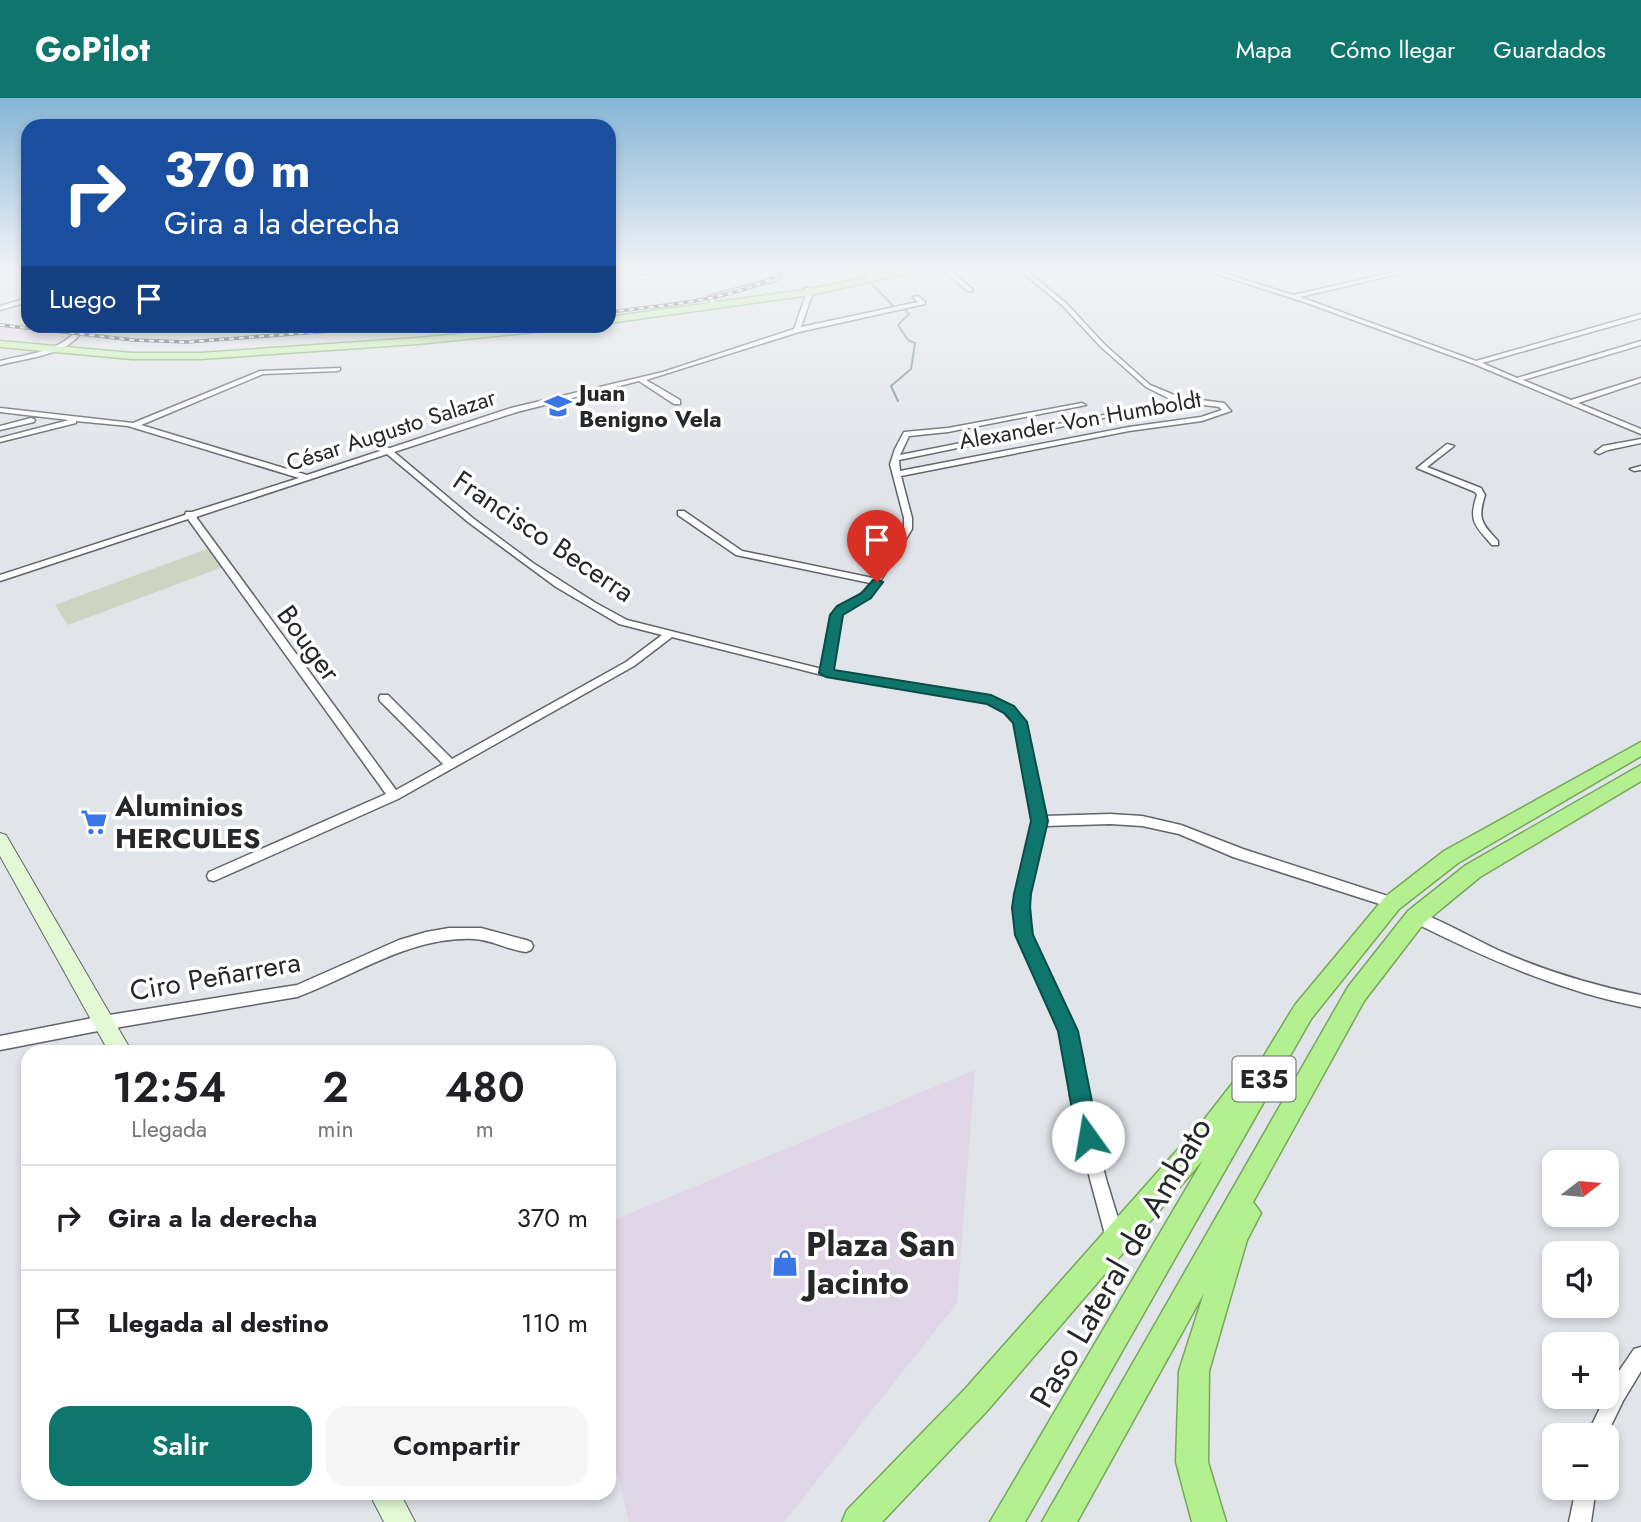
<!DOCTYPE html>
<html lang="es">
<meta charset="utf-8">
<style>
body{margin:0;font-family:Jost,sans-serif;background:#f6f6f6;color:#202124;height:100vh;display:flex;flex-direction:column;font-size:26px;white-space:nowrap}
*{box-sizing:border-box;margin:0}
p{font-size:23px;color:#757577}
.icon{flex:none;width:38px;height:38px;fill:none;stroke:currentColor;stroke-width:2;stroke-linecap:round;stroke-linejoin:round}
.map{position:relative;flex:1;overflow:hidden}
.details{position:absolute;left:21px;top:947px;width:595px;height:455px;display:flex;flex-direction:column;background:#fff;border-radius:21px;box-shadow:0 4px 10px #0003}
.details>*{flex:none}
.hud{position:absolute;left:21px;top:21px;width:595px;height:214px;border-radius:21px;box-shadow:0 4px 10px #0003;background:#1a4fa0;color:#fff;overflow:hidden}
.needle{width:46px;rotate:74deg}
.fabs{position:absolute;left:1542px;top:1052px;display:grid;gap:14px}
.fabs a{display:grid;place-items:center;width:77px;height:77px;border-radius:14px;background:#fff;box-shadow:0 4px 10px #0003;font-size:35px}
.pin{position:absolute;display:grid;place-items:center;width:60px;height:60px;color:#fff;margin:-72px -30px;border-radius:50% 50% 50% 0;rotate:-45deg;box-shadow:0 0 7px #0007}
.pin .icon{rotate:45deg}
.me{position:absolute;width:77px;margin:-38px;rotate:347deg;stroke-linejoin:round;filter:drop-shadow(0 0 5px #0008)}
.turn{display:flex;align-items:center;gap:24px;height:147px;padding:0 28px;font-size:32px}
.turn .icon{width:91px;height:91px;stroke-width:2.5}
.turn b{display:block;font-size:49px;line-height:60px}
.then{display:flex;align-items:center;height:66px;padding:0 28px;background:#0003;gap:14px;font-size:26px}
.eta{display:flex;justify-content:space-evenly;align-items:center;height:119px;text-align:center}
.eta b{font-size:42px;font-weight:600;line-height:49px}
.cta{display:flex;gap:14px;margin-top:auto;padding:14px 28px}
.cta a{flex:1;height:80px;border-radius:21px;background:#0f766e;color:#fff;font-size:28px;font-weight:600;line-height:80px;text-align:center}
.cta a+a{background:#f6f6f6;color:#202124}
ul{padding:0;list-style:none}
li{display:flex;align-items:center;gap:21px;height:105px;padding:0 28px;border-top:2px solid #e0e0e0}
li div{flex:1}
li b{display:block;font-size:26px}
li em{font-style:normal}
header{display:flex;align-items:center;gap:42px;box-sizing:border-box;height:98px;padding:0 35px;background:#0f766e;color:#fff}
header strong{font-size:33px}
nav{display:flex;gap:38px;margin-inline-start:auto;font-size:24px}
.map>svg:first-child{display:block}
.commercial{fill:#e1d5e8}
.green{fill:#ced4c2}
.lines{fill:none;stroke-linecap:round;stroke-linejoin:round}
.stream{stroke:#718b8f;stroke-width:2}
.minor-casing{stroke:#616468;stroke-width:3}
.tertiary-casing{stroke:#616468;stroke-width:2}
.secondary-casing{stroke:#616468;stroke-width:2}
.primary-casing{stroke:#76a75a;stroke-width:3}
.trunk-casing{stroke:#76a75a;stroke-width:3}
.minor{fill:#fff;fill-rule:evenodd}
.tertiary{fill:#fff;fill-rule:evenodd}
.secondary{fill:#e3f9d6;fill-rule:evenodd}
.primary{fill:#c7f4ac;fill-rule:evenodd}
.trunk{fill:#b4f090;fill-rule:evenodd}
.rail-casing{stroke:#3c3e40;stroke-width:3.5}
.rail{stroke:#fff;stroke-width:2;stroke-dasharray:5;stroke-linecap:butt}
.route{fill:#0f766e;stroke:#0a4d48;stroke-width:2}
.labels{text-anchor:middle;stroke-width:7;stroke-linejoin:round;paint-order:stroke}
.far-poi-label{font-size:23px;font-weight:bold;fill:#252728;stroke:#fff;text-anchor:start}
.far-street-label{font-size:23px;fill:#252728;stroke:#fff}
.shield{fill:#fff;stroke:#666868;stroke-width:2}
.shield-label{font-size:26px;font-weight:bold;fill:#252728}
.street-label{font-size:28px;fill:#252728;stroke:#fff}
.poi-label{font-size:28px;font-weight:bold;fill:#252728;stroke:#fff;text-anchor:start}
.near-poi-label{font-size:33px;font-weight:bold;fill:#252728;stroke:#fff;text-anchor:start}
.near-street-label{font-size:33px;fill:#252728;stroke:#fff}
</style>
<header>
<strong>GoPilot</strong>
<nav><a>Mapa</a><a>Cómo llegar</a><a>Guardados</a></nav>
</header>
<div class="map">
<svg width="1641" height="1424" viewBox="0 0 1641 1424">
<rect width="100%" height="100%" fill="#e1e4e9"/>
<!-- commercial -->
<path class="commercial" d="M0 229 64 236 69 238 62 244 0 238Z
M975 972 957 1205 784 1424H629L609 1340V1124Z"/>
<!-- green -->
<path class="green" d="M215 448 231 466 68 527 55 507Z"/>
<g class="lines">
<!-- stream -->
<path class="stream" d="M870 169V172
M873 187 894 209
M898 303 891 288 911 271 915 245 908 242 898 227 909 216 905 212"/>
<defs>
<path id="minor" d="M632 169H638L641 172 681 169 641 176 634 174Z
M789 169H795L775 183 714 200 715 205 710 204 709 198 771 181Z
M940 169H946L972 191V193H968Z
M1016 169H1022L1066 205 1104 246 1150 287 1179 299 1224 305 1231 313 1202 323 1129 333 901 378 912 420V431L870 500 845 513 842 517 832 573 991 598 1013 609 1026 624 1045 718 1110 716 1142 718 1181 727 1243 751 1397 801 1399 805 1397 809 1392 810 1233 759 1179 736 1142 728 1110 726 1045 728 1029 796 1031 837 1075 933 1083 960 1086 998 1106 1081 1124 1140 1121 1146 1115 1149 1109 1146 1106 1140 1090 1081 1070 998 1067 960 1061 933 1017 837 1015 796 1034 723 1015 625 1005 615 988 605 826 578 672 539 634 568 398 701 214 783 209 782 207 778 209 774 386 696 188 421 0 483V477L185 417 186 414H192L299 380 128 328 76 323V325L0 344V340L69 322 0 314V310L133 325 260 273 340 270V272L338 273 263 276 141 327 307 377 383 352V349L390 350 511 310 663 274 794 231 807 194 805 190H809L813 194 801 229 918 204 913 199 918 198 925 204V206L799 234 646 282 680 302V306H674L639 283 517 314 394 354 474 421 533 465 594 504 627 522 822 571C825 555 827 517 840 508 853 499 861 500 870 485L736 457 678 417V413H684L742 453 873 480 904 431V420L890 366 895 351 904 334 948 330 1082 305 1086 307 948 334 909 338 900 357 1109 316 1113 318 899 362 900 373 1129 329 1201 319 1222 312 1219 309 1174 303 1146 289 1100 248 1062 207ZM387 356 468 424 556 489 619 526 662 537 626 564 452 661 388 597H380L379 600 380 603 443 666 396 692 196 419Z
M1195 169H1204L1293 197 1417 169H1428L1300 199 1476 263 1641 216V220L1482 265 1517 280 1641 243V247L1523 282 1571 302 1641 280V284L1578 305 1641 331V336L1474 266 1304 204Z
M28 200V204L0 212V208Z
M63 228H70L81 235C64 258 26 260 0 267V263C23 257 57 254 74 235Z
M31 320 35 322 34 324 0 332V328Z
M1641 341V345L1608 352 1599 356 1595 354 1603 348Z
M1447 346 1454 348 1427 369 1481 390 1485 397C1477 421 1482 426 1498 443V447H1492C1475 428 1468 423 1477 397L1475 394 1417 370Z
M1641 368V372L1634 373 1630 371Z
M1416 813C1445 824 1472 840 1500 853 1546 873 1592 887 1641 897V909C1559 893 1485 860 1411 823L1409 819 1411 815Z
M449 830H481L526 842 531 844 533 848 531 852 526 854C508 852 492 842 474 841 410 838 355 878 297 899L103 932 0 952V938L103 918 297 887 399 842 426 834Z
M1641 1249V1273L1623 1303 1606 1338 1587 1337 1615 1279 1634 1251Z
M1576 1390H1596L1591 1424H1569Z"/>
<path id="tertiary" d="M859 169H867L878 181 871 183Z"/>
<path id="secondary" d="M0 735 6 737 132 954H109L0 758Z
M369 1395H400L415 1424H384Z"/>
<path id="primary" d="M914 169H933L811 197 609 225V219L811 191Z
M540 228H569L564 231 417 246 200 261H132L0 249V243L132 255H200L417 240Z"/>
<path id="trunk" d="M1641 644V658L1458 765 1399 811 1311 921 1025 1424H990L1203 1062 987 1313 882 1424H842L847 1412 965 1291 1203 1023 1246 968 1255 965 1259 966 1295 907 1385 799 1444 753Z
M1641 667V683L1480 779 1424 825 1364 903 1253 1104 1261 1115 1247 1142 1209 1273 1208 1364 1226 1424H1192L1176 1364 1179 1273 1204 1195 1077 1424H1042L1348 889 1408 813 1466 767Z"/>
</defs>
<!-- minor casing -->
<use href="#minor" class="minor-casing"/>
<!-- tertiary casing -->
<use href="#tertiary" class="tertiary-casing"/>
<!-- secondary casing -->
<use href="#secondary" class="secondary-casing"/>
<!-- primary casing -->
<use href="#primary" class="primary-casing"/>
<!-- trunk casing -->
<use href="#trunk" class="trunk-casing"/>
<!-- minor -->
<use href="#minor" class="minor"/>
<!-- tertiary -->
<use href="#tertiary" class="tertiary"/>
<!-- secondary -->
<use href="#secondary" class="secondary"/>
<!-- primary -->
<use href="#primary" class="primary"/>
<!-- trunk -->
<use href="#trunk" class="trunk"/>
<defs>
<path id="rail" d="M609 214C666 207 744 202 791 169
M0 227 134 242 187 244 396 228"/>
</defs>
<!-- rail casing -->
<use href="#rail" class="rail-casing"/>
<!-- rail -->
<use href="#rail" class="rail"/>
</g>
<!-- sky -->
<linearGradient id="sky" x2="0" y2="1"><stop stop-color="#85b5d6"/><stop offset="0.46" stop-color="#f2f3f5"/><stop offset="1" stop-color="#f2f3f5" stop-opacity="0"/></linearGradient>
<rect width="1641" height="369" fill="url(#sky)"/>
<!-- route -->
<path class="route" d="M877 481 883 484 871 500 843 517 834 572 991 597 1014 608 1027 624 1048 723 1031 796 1030 810 1033 837 1078 933 1099 1039 1095 1047 1088 1050 1080 1047 1077 1039 1058 933 1015 837 1012 810 1014 796 1031 723 1013 625 1004 615 987 606 826 579 819 575 830 517 837 508 862 495 873 482Z"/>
<!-- icons -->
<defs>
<symbol id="school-bare" viewBox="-9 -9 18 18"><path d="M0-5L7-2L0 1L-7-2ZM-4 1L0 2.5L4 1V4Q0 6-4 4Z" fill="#3a76e5" stroke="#fff" stroke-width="2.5" paint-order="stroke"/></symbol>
<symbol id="supermarket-bare" viewBox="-9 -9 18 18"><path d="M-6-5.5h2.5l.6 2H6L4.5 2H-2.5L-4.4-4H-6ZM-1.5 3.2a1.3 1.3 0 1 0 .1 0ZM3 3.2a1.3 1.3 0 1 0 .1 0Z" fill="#3a76e5" stroke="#fff" stroke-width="2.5" paint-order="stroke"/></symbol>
<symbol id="shop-bare" viewBox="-9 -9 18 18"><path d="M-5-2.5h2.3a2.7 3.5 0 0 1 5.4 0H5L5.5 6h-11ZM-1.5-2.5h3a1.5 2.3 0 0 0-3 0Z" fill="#3a76e5" stroke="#fff" stroke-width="2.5" paint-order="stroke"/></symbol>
</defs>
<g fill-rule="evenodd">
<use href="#school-bare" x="539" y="289" width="38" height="38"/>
<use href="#supermarket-bare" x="75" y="705" width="38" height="38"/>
<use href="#shop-bare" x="766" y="1146" width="38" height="38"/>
</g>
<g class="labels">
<!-- far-poi labels -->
<g class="far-poi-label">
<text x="579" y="303">Juan<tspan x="579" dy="26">Benigno Vela</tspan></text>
</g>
<!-- far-street labels -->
<g class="far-street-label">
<text transform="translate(1080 322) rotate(-10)" y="8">Alexander Von Humboldt</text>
<text transform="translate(391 332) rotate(-18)" y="8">César Augusto Salazar</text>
</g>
<!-- shield labels -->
<rect class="shield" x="1232.5" y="958.5" width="63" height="45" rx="5"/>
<g class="shield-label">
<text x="1264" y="990">E35</text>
</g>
<!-- street labels -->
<g class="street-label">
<text transform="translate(544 438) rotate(34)" y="10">Francisco Becerra</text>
<text transform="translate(309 545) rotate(54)" y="10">Bouger</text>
<text transform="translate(215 878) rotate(-10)" y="10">Ciro Peñarrera</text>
</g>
<!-- poi labels -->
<g class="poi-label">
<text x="115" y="718">Aluminios<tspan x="115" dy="32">HERCULES</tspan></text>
</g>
<!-- near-poi labels -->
<g class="near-poi-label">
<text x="806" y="1158">Plaza San<tspan x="806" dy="38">Jacinto</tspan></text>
</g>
<!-- near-street labels -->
<g class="near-street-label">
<text transform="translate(1120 1164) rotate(-60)" y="12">Paso Lateral de Ambato</text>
</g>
</g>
</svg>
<div class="fabs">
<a><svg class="needle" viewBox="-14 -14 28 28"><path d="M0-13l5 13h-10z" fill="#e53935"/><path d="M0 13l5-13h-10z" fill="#757577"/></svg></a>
<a><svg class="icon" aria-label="sound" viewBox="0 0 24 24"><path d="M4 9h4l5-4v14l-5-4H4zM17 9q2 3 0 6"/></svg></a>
<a>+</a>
<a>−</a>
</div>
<div class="pin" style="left:877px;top:484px;background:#d93025"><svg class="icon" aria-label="arrive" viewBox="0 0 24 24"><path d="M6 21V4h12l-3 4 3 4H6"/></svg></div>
<svg class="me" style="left:1088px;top:1039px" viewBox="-20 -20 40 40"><circle r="19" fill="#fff"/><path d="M0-13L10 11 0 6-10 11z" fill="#0f766e"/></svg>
<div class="hud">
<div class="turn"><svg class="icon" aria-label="right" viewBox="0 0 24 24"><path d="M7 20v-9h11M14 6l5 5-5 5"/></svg><div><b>370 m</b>Gira a la derecha</div></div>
<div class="then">Luego<svg class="icon" aria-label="arrive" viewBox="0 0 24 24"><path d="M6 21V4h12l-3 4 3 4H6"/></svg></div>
</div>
<section class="details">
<div class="eta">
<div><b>12:54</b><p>Llegada</p></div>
<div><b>2</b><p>min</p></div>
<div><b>480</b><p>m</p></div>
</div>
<ul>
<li><svg class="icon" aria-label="right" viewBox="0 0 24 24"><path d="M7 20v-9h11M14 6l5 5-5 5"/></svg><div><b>Gira a la derecha</b></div><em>370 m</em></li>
<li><svg class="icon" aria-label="arrive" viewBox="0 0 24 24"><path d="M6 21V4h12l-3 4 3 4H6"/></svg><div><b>Llegada al destino</b></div><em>110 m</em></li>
</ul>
<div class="cta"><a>Salir</a><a>Compartir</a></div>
</section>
</div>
